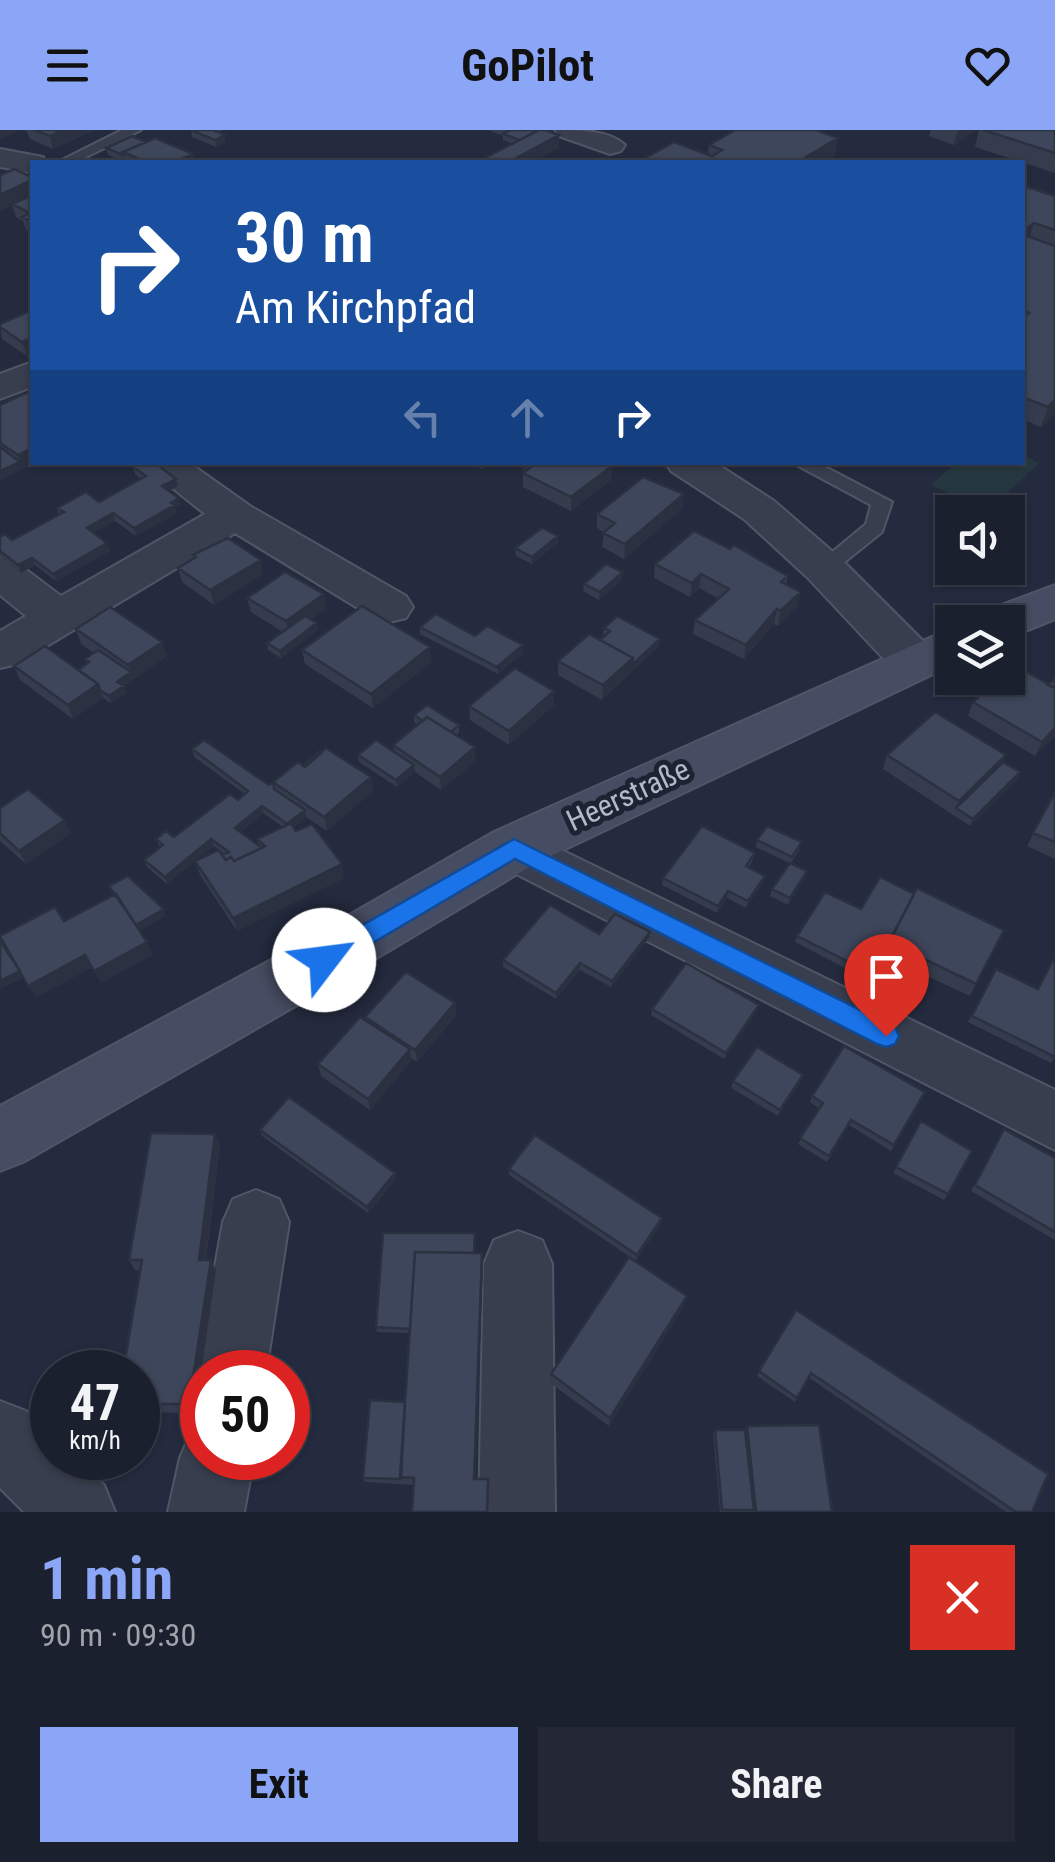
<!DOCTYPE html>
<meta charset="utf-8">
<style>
body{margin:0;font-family:"Roboto Condensed",sans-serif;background:#242836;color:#f1f3f6;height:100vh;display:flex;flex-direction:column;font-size:38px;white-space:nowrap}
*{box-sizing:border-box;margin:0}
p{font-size:32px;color:#a0a3aa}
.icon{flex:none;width:55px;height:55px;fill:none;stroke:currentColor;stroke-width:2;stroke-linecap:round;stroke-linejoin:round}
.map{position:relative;height:1382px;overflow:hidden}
.sheet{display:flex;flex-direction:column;background:#1b202e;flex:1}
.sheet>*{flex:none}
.banner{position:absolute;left:30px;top:30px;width:995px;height:305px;border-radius:0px;box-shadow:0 2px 8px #0004,0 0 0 2px #393e4a;background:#1a4fa0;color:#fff;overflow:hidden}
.tools{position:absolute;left:935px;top:365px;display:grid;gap:20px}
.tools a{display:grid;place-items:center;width:90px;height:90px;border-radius:0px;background:#1b202e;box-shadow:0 2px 8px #0004,0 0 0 2px #393e4a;font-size:50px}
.speed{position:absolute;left:30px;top:1220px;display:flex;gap:20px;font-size:50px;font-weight:700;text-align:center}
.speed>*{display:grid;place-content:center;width:130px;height:130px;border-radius:50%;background:#1b202e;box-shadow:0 2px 8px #0004,0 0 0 2px #393e4a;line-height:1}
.speed small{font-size:25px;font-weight:400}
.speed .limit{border:15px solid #d22;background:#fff;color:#111}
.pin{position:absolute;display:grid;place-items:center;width:85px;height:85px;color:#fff;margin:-102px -42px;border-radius:50% 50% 50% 0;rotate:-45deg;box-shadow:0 0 10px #0007}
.pin .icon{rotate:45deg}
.me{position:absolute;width:110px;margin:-55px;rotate:60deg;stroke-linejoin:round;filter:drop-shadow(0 0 8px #0008)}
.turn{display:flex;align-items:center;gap:35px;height:210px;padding:0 40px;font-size:45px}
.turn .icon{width:130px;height:130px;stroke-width:2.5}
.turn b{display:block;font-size:70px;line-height:85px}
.lanes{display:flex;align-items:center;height:95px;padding:0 40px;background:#0003;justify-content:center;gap:50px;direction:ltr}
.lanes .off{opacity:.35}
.round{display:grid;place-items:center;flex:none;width:105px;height:105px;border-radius:0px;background:#242836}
.overview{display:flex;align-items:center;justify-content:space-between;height:170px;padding:0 40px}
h1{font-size:60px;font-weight:700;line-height:75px;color:#8ba5f7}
.cta{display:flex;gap:20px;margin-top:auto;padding:20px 40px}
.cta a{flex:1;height:115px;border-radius:0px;background:#8ba5f7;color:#111;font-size:40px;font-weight:700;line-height:115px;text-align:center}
.cta a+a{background:#242836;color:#f1f3f6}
header{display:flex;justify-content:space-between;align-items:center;height:130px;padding:0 40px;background:#8ba5f7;color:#111;font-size:45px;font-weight:700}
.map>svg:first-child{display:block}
.green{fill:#26383f}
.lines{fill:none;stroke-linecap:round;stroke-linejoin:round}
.service-casing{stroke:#505666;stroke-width:4}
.minor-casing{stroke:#505666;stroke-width:4}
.secondary-casing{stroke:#505666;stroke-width:4}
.service{fill:#383e4e;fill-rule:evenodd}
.minor{fill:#383e4e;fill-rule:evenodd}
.secondary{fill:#464c61;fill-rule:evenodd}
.wall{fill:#353c4e;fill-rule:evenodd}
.shaded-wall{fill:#2b3140}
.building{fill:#3e465b;stroke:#2b3140;stroke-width:2.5}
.route{fill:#1a73e8;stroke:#114b97;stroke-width:2.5}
.labels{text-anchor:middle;stroke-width:10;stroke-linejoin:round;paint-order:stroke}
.street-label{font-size:30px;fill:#b4b9c9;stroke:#1d2333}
</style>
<header><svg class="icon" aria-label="menu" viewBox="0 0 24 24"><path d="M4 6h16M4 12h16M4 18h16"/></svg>GoPilot<svg class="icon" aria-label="heart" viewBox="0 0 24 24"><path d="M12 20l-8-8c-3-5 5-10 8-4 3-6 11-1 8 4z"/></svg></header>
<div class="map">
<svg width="1055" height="1382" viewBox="0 0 1055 1382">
<rect width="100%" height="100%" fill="#242b3e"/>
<!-- green -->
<path class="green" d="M1023 325 1039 333 988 381 931 355 956 333 1022 332Z"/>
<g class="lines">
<defs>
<path id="service" d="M122 0H141L76 32H58Z
M791 332H816L892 372 882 402 831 443 824 445 813 438 866 394 871 375Z"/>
<path id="minor" d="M555 0C579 0 609 0 625 15L621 21 610 24 559 6Z
M0 19 43 27 46 32H32V43L0 37Z
M32 232V257L0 269V244Z
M140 332H188L250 376 406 466 413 477 406 488 390 492 374 488 235 403 17 534 0 538V501L26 486 0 465V427L16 432 61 466 205 384Z
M665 332H714L774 371 840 428 931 519 938 531 931 543 914 548 897 543 808 448 744 389 671 341Z
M514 697 1055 960V1020L495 733 487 718 495 703Z
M256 1060 279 1069 289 1092 266 1242H202V1258L196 1242 223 1092 233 1069Z
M518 1101 542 1110 552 1134 555 1382H479L484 1134 494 1110Z
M0 1271 26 1281 52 1307V1328H74L104 1355 115 1382H24L0 1358Z
M202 1297V1328H254L244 1382H168L180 1328 191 1302Z"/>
<path id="secondary" d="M1055 455V489L1008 508V492H981L988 480Z
M952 498V535L534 734 313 866 23 1032 0 1041V976L271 830 494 702Z"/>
</defs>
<!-- service casing -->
<use href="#service" class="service-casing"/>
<!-- minor casing -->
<use href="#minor" class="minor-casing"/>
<!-- secondary casing -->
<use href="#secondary" class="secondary-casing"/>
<!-- service -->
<use href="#service" class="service"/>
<!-- minor -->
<use href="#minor" class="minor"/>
<!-- secondary -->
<use href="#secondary" class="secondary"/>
</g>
<!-- wall -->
<path class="wall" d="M26 0H94L53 19 30 9Z
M191 0H223L218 2 226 12 216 17 192 7Z
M488 0H549L559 5V18L512 14 503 10V6Z
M931 0H976L954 15 929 6Z
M979 0H1055V43L975 17Z
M146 12 193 24 195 32H125L108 25 106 18Z
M709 15 835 26 638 32 708 24Z
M32 47V109L30 102 26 100 23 91 16 87 12 75Z
M1022 55 1055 66V283L1041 297 1022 289Z
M32 180V224L27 226 2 209 0 194Z
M0 275 32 332H36L0 350Z
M469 332H491L482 339Z
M525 332H606L612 336 611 350 571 381 523 357V337Z
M133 337 178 356 169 361 181 375 176 378 177 383 136 406 115 391 93 403 110 421 56 451 35 435 21 443 0 426V407L12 410 59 385 57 378 99 372 141 349 135 344Z
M682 379 624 429 602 417 604 402 597 398V384Z
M558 413 532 434 516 426 515 418Z
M193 425 263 444 214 475 182 452 178 438 194 428Z
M655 434 788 446 786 455 798 476 778 496 774 494 744 529 693 504 695 490 719 469 699 458 690 467 654 448Z
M622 450 599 470 583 461 584 454Z
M324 464 326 479 311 489 317 493 318 500 281 528 268 520 267 513 283 502 251 482 247 468Z
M420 497 475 506 523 523 498 544 420 504Z
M604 498 659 516 602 570 558 545V531L600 510 605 506 603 505Z
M76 499 162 512 167 526 124 556 126 563 111 573 103 568 73 589 20 550 14 536 78 540 87 534 85 529 94 523 81 514Z
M302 520 432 532 373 578 305 534Z
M1055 548V606L1035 626 968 586 973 572 1048 555Z
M554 575 509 615 470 590 469 576Z
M414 585 459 595V603L456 605 476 631 441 660 415 642 397 657 359 632 358 625 394 622 393 615 418 595 414 592Z
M192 619 269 655 303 636 371 647 373 661 327 701 306 687 294 697 344 748 237 801 200 745 195 731 167 754 147 737 144 730 160 718 156 709 174 707 238 670 245 664 194 627ZM263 683 283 697 257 709 259 716 241 702ZM214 716 224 724 195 731Z
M887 625H1006L1003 632 1020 642 1017 649 970 696 883 639Z
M1055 662V729L1027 716Z
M0 678 71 703 26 734 0 711Z
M757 710 800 719 791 733 805 748 788 775 770 766 772 759 789 733 756 717Z
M755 723 753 730 749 737 763 753 746 778 727 768 717 783 662 755 663 748Z
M914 764 1004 800 970 866 884 826 870 851 795 812 797 806 861 779Z
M650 802 649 808 611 857 580 840 556 869 503 837V830L599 804Z
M996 839 1055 927 1051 933 968 892Z
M455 873 456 886 417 932 411 928V931L370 980 321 946 318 934 366 891 365 887Z
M652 879 757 881 724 929 651 885Z
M803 945 801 951 778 986 731 958 733 951Z
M925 962 891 1021 849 995 827 1032 798 1014 819 978 810 972 812 966Z
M921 991 972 1021 944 1070 893 1043Z
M260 1000 395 1043 396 1049 368 1083 262 1006Z
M215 1004 220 1015 206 1130H211L216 1140 195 1283 138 1282 141 1140H135L129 1130Z
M1000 1005 1055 1028V1110L971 1061Z
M509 1039 661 1094 636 1131 509 1045Z
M475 1123H482L483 1133 475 1349H488V1382H412L414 1355 365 1352 363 1348 405 1272 410 1203 377 1202 376 1197Z
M687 1166 684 1176 609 1296 550 1253 551 1244Z
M796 1180 1032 1382H1006L808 1247 795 1272 757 1246Z
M747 1296 832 1382H720L713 1304 715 1300H745Z"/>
<!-- shaded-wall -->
<path class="shaded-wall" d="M3 0H20L0 9V1Z
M62 0H93L53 19 50 6Z
M960 0H976L954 15 957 2Z
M225 5 226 12 216 17 215 10Z
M559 5V18L533 32H509Z
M838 8 835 26 824 32H805L806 27Z
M193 24 195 32H175Z
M32 50V66L0 81V65Z
M1034 93 1028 112 1022 116V102Z
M32 208V224L27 226 22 212Z
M1055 270V283L1041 297 1048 277Z
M32 318V332H36L0 350V341L20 332 18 325Z
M612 336 611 350 571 381V367Z
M176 349 178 356 164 364 162 356Z
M684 364 682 379 624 429 625 414Z
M179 368 181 375 176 378 177 383 136 406 134 398Z
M113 383 115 391 89 405 87 398Z
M558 406V413L532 434V427Z
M107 413 110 421 56 451 53 444Z
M32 428 35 435 21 443 18 435Z
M261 430 263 444 214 475 210 460Z
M623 442 622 450 599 470 600 462Z
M701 444 699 458 690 467 692 453Z
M801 462 798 476 778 496 780 481Z
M324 464 326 479 289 506 286 491Z
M777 479 774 494 744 529 746 515Z
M317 493 318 500 281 528 280 521Z
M660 509 659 516 602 570 603 555 633 528Z
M162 512 167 526 124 556 126 563 111 573 109 566 117 552 131 542 128 535Z
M523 515V523L498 544 497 537Z
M430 517 432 532 373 578 371 564Z
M98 554 103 568 73 589 68 575Z
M554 561V575L509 615V601Z
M1055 598V606L1035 626 1042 612Z
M475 617 476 631 441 660 440 647Z
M1006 625 1000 639 956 678 959 671Z
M414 635 415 642 397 657 396 650Z
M1020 642 1017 649 970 696 973 689Z
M371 647 373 661 327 701 324 687Z
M262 676 263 683 237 705 235 698Z
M305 680 306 687 289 701 287 694Z
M65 690 71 703 26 734 19 721Z
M211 709 214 716 167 754 165 747Z
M342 734 344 748 237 801 233 788Z
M807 741 805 748 788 775 790 768Z
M765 746 763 753 746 778 748 771Z
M728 761 727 768 717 783 718 776Z
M164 779 166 786 138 802 135 795Z
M650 802 649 808 611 857 612 851Z
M147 812 153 825 101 853 94 841Z
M85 825 91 838 36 868 28 856Z
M580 833V840L556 869V863Z
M20 841 24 848 0 859V851Z
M455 873 456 886 417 932 415 920Z
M759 875 757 881 724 929 726 923Z
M410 919 411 931 370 980 368 969Z
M803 945 801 951 778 986 780 980Z
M215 1004 220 1015 204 1140 199 1130Z
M395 1043 396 1049 368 1083 367 1077Z
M662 1088 661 1094 636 1131 637 1125Z
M482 1123 483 1133 475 1357 474 1349Z
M211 1130 216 1140 195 1283 189 1274Z
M687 1166 684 1176 609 1296 610 1288Z"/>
<!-- building -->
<path class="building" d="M35 0H62L50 6Z
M191 0H213L225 5 215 10Z
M510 0H539L520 10 503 4Z
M539 0H545L559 5 509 32H477Z
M735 0H816L838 8 806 27 821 32H638L674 12 712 26 722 20 709 15Z
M983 0H1055V23Z
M132 6 146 12 123 22V25L106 18Z
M155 8 193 24 175 32H146L123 22Z
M14 39 32 47V50L0 65V45Z
M1022 55 1055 66V100L1034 93 1022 102Z
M32 65V92L22 87 30 83 12 74Z
M1022 104 1055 116V270L1048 277 1022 267V188L1029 183 1022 180Z
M32 180V208L22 212 0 197V194Z
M32 260V318L18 325 0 313V275Z
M0 317 20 332 0 341Z
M141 332H154L176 349 162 356 179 368 171 373 175 375 134 398 113 383 87 398 107 413 53 444 32 428 18 435 0 421V407L5 404 12 410 64 382 57 378 86 362 99 372 146 346 133 337Z
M525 332 532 336 527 340 523 337Z
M536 332H606L612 336 571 367 523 343Z
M643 347 684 364 625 414 603 403 615 393 597 384Z
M542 398 558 406 532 427 515 418Z
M694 401 730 419 734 415 788 446 781 452 801 462 780 481 777 479 746 515 695 490 729 459 701 444 692 453 655 434Z
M228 408 261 430 210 460 178 438 196 427 193 425Z
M606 434 623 442 600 462 584 454Z
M285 442 324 464 286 491 247 468Z
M362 476 430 517 371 564 302 520Z
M110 477 162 512 128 535 76 499Z
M436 484 475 506 487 496 523 515 497 537 420 497Z
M305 486 317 493 280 521 267 513Z
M617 486 660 509 632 535 633 528 600 510 610 501 604 498Z
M589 504 633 528 603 555 558 531Z
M45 516 98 554 68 575 14 536Z
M98 520 131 542 117 552 124 556 109 566 100 560 98 554 78 540 89 532 85 529Z
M1014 535 1055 558V598L1042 612 973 572 1000 548H1008V541Z
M515 538 554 561 509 601 469 576Z
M1055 548V558L1048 555Z
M427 575 459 595 451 602 427 587 423 591 414 585Z
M935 582 1006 625 959 671 887 625Z
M427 587 475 617 440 647 393 615Z
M204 610 269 655 293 636 273 652 274 659 305 680 287 694 262 676 235 698 262 718 234 731 231 727 226 730 222 725 229 722 211 709 165 747 144 730 163 715 156 709 166 701 174 707 230 664 238 670 248 661 192 619Z
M376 610 414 635 396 650 358 625Z
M326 618 371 647 324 687 273 652 298 632 305 637Z
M320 621 322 622 305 637 303 636Z
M1003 632 1020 642 973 689 956 678Z
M28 659 65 690 19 721 0 703V678Z
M1055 662V712L1033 703Z
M291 693 296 701 312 694 342 734 233 788 195 731 218 720 226 730 231 727 234 731 265 716 257 709Z
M702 696 755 723 746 736 765 746 748 771 728 761 718 776 663 748Z
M767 696 802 712 792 727 757 710Z
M790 733 807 741 790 768 772 759Z
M128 746 164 779 136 795 109 756Z
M880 747 914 764 873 844 797 806 825 762 861 779Z
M917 758 1004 800 976 854 889 812Z
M116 764 147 812 94 841 85 825 28 856 0 806 55 777 64 791Z
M550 775 599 804 615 784 650 802 612 851 580 833 556 863 503 830Z
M0 811 20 841 0 851Z
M1053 830 1055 832V927L972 886 996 839 1038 859Z
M686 833 759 875 726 923 652 879Z
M406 842 455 873 415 920 365 887Z
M360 887 410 919 368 969 318 934Z
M844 916 925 962 894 1015 851 990 829 1026 800 1008 823 973 812 966Z
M757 917 803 945 780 980 733 951Z
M289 967 395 1043 367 1077 260 1000Z
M921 991 972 1021 948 1064 896 1037Z
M1004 999 1055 1028V1102L975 1055Z
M151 1003 215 1004 199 1130H211L189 1274H138V1242H123L142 1130H129Z
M535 1005 662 1088 637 1125 509 1039Z
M383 1103H475L474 1123 415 1122 410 1199 376 1197Z
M415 1122 482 1123 474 1349H488L487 1382H412L414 1348 400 1347Z
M629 1127 687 1166 610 1288 551 1244Z
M796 1180 1048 1344 1032 1382H1016L811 1243 797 1268 759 1241Z
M370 1270 405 1272 401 1349 363 1348Z
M819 1295 832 1382H756L747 1296Z
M715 1300H745L754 1380H722Z"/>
<!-- route -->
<path class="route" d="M514 709 895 897 899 906 895 914 886 917 877 914 515 729 332 837 324 840 315 837 311 830 315 822Z"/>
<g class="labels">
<!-- street labels -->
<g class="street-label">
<text transform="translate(628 665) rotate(-25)" y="10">Heerstraße</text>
</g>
</g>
</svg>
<div class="tools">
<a><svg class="icon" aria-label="sound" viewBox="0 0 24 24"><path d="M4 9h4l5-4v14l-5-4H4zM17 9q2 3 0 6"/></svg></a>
<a><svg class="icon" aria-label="layers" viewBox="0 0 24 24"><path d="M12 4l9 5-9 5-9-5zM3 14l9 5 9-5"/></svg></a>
</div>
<div class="speed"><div>47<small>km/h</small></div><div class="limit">50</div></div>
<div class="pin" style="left:886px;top:906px;background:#d93025"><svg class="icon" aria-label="arrive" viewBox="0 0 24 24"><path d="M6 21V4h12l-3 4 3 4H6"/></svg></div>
<svg class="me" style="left:324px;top:830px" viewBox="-20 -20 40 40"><circle r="19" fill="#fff"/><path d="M0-13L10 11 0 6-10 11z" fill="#1a73e8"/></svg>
<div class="banner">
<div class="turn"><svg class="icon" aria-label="right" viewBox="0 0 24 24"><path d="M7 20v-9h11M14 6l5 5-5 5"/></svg><div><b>30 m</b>Am Kirchpfad</div></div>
<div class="lanes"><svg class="icon off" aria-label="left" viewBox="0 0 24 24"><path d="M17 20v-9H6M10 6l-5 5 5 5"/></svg><svg class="icon off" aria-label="ahead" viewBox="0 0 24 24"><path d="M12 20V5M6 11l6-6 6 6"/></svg><svg class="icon" aria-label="right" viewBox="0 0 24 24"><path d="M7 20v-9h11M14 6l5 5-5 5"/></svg></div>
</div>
</div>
<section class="sheet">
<div class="overview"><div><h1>1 min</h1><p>90 m · 09:30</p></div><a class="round" style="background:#d93025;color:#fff"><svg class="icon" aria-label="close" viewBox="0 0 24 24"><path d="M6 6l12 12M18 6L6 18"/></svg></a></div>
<div class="cta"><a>Exit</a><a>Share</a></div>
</section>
